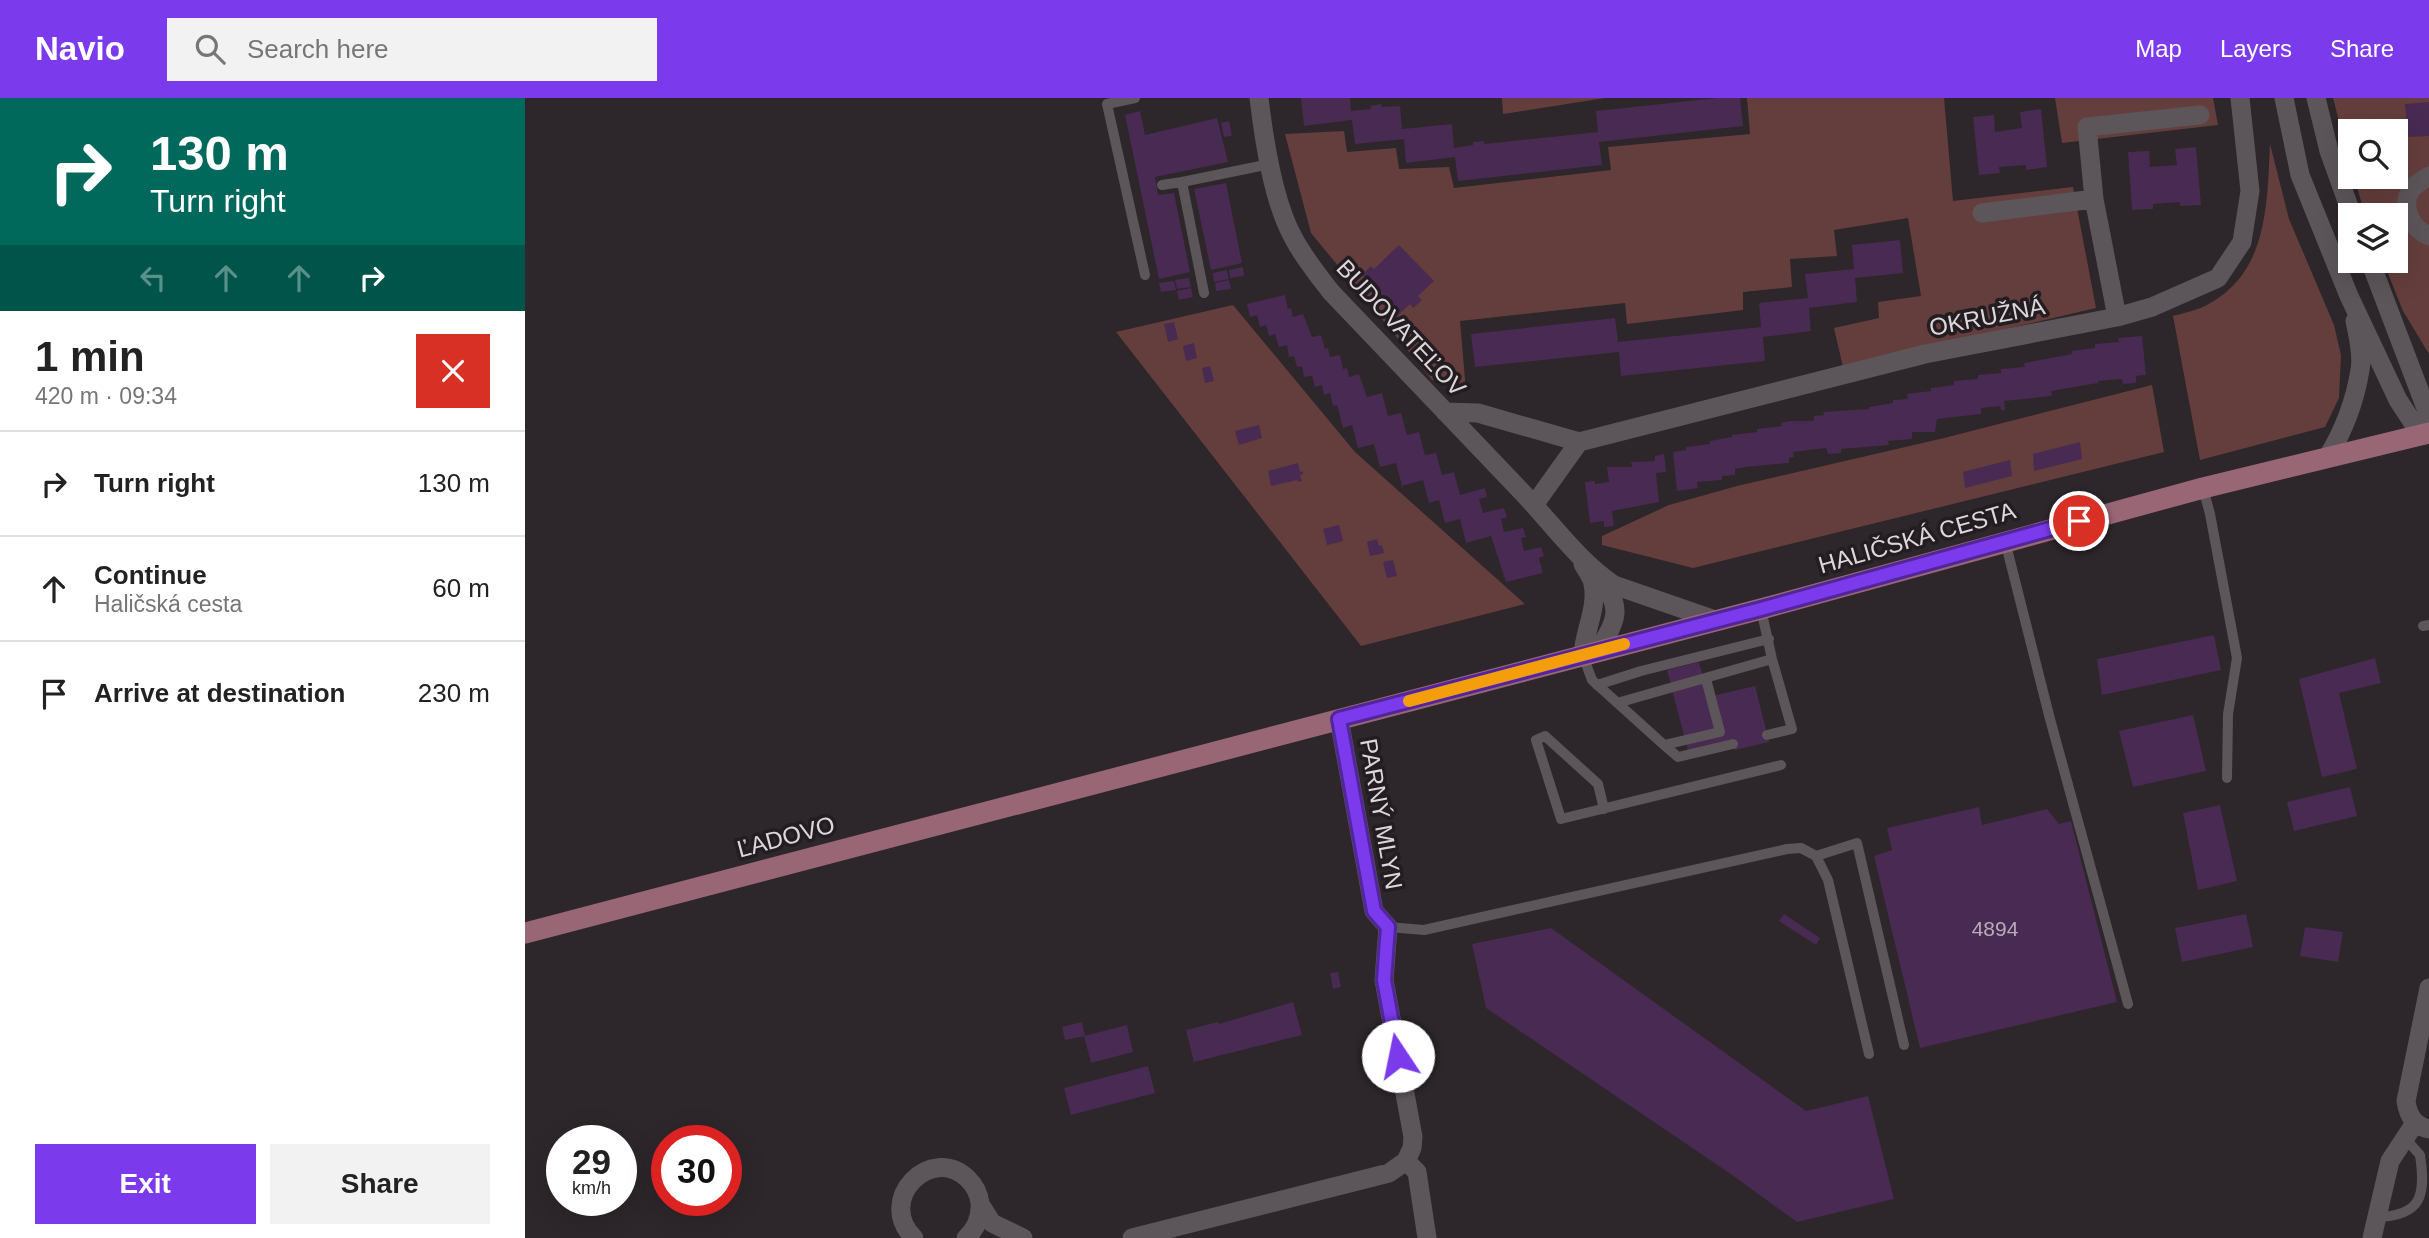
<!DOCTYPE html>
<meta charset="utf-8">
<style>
body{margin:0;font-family:Helvetica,sans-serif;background:#f2f2f2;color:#222;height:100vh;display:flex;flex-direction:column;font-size:26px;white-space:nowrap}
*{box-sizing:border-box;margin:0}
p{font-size:23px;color:#767676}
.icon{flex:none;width:38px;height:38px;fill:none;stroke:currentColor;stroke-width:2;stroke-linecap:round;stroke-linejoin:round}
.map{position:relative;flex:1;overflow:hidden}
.drawer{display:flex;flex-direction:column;background:#fff;width:525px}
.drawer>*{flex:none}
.banner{background:#00695c;color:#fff;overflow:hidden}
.controls{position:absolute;left:1813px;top:21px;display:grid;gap:14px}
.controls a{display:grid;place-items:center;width:70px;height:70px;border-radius:0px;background:#fff;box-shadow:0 7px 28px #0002;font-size:35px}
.speed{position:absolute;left:21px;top:1027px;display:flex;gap:14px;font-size:35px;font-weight:700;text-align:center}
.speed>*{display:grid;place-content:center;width:91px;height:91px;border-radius:50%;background:#fff;box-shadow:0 7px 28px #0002;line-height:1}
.speed small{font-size:18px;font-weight:400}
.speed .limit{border:10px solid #d22;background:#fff;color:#111}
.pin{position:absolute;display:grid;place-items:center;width:60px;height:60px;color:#fff;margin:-30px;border:4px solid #fff;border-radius:50%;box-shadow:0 2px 7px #0007}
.me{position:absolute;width:77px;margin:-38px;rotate:349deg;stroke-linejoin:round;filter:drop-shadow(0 0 5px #0008)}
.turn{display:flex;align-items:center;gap:24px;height:147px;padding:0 35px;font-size:32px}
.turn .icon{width:91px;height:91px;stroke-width:2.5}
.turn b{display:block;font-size:49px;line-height:60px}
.lanes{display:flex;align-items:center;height:66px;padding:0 35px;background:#0003;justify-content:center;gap:35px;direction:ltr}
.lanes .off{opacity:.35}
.round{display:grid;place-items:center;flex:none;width:74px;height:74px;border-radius:0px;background:#f2f2f2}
.summary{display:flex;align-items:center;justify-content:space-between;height:119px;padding:0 35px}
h1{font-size:42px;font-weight:800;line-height:52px}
.action{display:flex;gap:14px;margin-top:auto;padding:14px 35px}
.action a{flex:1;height:80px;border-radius:0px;background:#7c3aed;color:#fff;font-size:28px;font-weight:800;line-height:80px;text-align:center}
.action a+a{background:#f2f2f2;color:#222}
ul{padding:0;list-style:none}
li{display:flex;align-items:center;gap:21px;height:105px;padding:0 35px;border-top:2px solid #e0e0e0}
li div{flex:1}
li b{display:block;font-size:26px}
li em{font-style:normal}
header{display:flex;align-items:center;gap:42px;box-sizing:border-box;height:98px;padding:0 35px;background:#7c3aed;color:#fff}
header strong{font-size:33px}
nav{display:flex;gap:38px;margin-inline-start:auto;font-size:24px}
.search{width:490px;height:63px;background:#f2f2f2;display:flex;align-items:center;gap:18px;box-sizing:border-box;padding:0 24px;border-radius:0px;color:#767676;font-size:26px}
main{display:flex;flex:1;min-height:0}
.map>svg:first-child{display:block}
.green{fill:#643e3c}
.building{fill:#482a52}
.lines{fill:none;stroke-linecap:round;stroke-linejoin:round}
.service{stroke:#5c5559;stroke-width:10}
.minor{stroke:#5c5559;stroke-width:19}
.primary{stroke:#996676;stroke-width:21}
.route-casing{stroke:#51269a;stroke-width:18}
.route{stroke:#7c3aed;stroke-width:12}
.slow{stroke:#f59e0b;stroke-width:12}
.labels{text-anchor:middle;stroke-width:7;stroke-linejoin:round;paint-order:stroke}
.number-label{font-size:21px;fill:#b7acb8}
.street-label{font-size:24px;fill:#dcd7da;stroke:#231d21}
</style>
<header>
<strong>Navio</strong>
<div class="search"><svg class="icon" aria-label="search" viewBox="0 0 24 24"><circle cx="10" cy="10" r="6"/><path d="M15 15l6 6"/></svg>Search here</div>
<nav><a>Map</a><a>Layers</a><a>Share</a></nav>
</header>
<main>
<section class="drawer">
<div class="banner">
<div class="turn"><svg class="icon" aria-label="right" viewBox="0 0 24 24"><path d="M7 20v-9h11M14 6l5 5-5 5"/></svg><div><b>130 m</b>Turn right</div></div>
<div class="lanes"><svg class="icon off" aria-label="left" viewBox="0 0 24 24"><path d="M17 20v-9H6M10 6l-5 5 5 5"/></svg><svg class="icon off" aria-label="ahead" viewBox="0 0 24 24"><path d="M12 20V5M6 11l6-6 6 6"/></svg><svg class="icon off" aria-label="ahead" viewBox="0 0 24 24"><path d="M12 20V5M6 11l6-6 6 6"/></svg><svg class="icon" aria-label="right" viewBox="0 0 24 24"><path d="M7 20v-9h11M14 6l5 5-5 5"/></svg></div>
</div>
<div class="summary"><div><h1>1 min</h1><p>420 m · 09:34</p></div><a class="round" style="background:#d93025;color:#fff"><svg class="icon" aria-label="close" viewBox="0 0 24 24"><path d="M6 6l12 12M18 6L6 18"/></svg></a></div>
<ul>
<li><svg class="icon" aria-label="right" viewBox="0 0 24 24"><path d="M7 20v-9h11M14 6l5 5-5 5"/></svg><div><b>Turn right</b></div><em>130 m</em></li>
<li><svg class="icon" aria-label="ahead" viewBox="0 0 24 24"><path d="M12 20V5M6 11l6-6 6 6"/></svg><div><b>Continue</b><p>Haličská cesta</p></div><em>60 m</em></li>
<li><svg class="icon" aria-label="arrive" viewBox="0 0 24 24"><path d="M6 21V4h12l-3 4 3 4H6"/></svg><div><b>Arrive at destination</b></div><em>230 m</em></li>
</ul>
<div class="action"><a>Exit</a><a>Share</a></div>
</section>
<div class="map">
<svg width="1904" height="1140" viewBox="0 0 1904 1140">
<rect width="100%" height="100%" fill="#2d262a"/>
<!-- green -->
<path class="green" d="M977 0H1080L978 16Z
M1222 0H1419L1428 103 1548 89 1571 210 1318 269 1309 230 1354 220 1353 204 1396 198 1383 120 1309 132 1312 158 1265 161 1267 189 1218 194V212L1102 226 1100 205 935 223 941 293 907 282 786 135 760 36 819 33 822 54 871 50 874 71 924 69 929 90 1086 72 1083 49 1225 36Z
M1530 0H1688L1693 27 1537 45Z
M1808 0H1904V256L1878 213 1858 163H1871V117H1840L1829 79H1871V33H1825V66Z
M1745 46 1764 121 1809 227 1816 257 1814 300 1800 329 1675 362 1648 218C1658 215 1670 213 1680 208 1743 176 1742 108 1745 46Z
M708 207 830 354 1000 506 836 548 591 234Z
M1627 287 1639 354 1168 470 1077 447V438L1144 407 1212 388 1419 340Z"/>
<!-- building -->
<path class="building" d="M776 0H825L826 13 846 11 845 8 856 6V9L875 8 877 31 927 26 929 50 948 47V44L959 43V46L1073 34 1071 13 1192 0H1215L1218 28 1074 44 1077 67 933 83 930 59 881 65 879 41 830 46 827 22 779 28Z
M1904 4V38L1883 39 1880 6Z
M1516 11 1522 69 1501 72V67L1474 69 1475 75 1454 77 1448 19 1469 17 1470 34 1497 30 1495 14Z
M615 13 620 37 692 20 703 64 630 79 633 97 649 95 665 174 634 181 600 17Z
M704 23 707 38 699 39 696 25Z
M1671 49 1676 107 1655 108V104L1628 106V111L1607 112 1603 54 1624 53 1625 69 1652 67 1650 51Z
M701 85 717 165 686 172 669 91Z
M1375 142 1378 175 1330 180 1332 204 1284 210 1286 233 1238 239 1240 263 1096 278 1094 254 950 269 946 236 1090 220 1093 244 1236 229 1234 205 1283 200 1280 176 1329 171 1327 147Z
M874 147 909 183 893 198 897 202 888 210 885 206 872 218 838 182 840 180 837 177 846 168 849 171Z
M718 169 719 178 705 180 704 172Z
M702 172 704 181 689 184 688 175Z
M664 180 666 189 652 191 650 182Z
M704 182 706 191 691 193 690 185Z
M649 183 651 192 636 194 634 185Z
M666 190 668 199 654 202 652 193Z
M760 197 763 211 766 210 768 219 778 216 787 239 796 237 800 251 803 250 805 259 815 257 818 271 822 270 824 279 834 276 842 299 857 295 863 318 876 315 882 337 894 334 900 357 911 355 917 377 929 374 935 397 960 390 962 399 954 401 958 415 979 410 982 419 976 421 979 434 998 430 1001 439 996 440 999 453 1016 449 1019 458 1014 460 1018 475 981 484 966 438 941 445 935 421 920 425 914 402 904 405 898 382 877 388 871 365 855 369 849 346 833 350 827 327 818 330 812 307 808 308 805 295 799 297 797 287 790 289 787 278 779 279 777 268 772 269 769 258 764 259 762 247 754 249 750 236 744 238 741 227 735 229 732 217 725 219 722 206Z
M649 224 653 241 643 244 639 226Z
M1617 238 1621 277 1611 278V285L1598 286 1597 281 1573 283V285L1526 293 1527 298 1479 303 1480 312H1476L1475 308 1456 310V316L1412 321 1410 334H1387V341L1363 343 1364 347 1316 351V355L1303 356 1301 350 1268 354 1269 359 1264 360V365L1221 369 1210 371V377L1197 378V382L1172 384 1173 390 1152 393 1148 354 1161 352V349L1185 346V343L1207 339V337L1232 334V331L1257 328 1256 325 1265 323H1289V318L1299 317 1298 314 1344 311V309L1368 305V302L1383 301 1382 296 1406 293V290L1429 287V283L1453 281V277L1476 275V271L1500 269 1499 265 1547 256 1546 253 1570 250V246L1594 244 1593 240Z
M669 245 672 260 661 263 658 248Z
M685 268 689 283 680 285 677 270Z
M734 327 737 340 714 347 710 333Z
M1555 344 1557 361 1509 373 1508 356Z
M1139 356 1141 374 1131 375 1134 404 1087 413 1089 428 1079 429V423L1065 425 1060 384 1070 383V386L1084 384 1082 369H1107L1106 364 1130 363V358Z
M1485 362 1487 378 1440 390 1438 374Z
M773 365 775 374 778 373V376L775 377 777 383 773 384 772 382 746 388 743 373Z
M814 427 818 443 802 447 798 431Z
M852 441 854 448 857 447 859 455 845 458 842 444Z
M868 462 872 478 862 480 858 464Z
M1689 537 1696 572 1577 597 1572 561Z
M1850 560 1856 585 1814 595 1832 671 1797 679 1774 581Z
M1174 564 1183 599 1230 588 1244 644 1210 652 1207 643 1163 653 1142 572Z
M1668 617 1681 673 1608 689 1594 633Z
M1825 689 1832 718 1769 733 1762 704Z
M1695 707 1712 783 1673 792 1658 715Z
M1454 709 1457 727 1522 711 1534 726 1546 723 1592 904 1395 950 1349 758 1367 752 1362 730Z
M1259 816 1295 840 1291 847 1254 823Z
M1721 816 1728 849 1657 864 1650 830Z
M1780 829 1818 834 1813 864 1775 858Z
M1026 830 1281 1013 1343 998 1369 1101 1272 1124 1210 1079 961 910 947 846Z
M813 874 816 889 808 891 805 875Z
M768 904 777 937 669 964 661 932 693 924 694 926Z
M557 924 560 938 540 942 537 929Z
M602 927 608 954 566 965 559 938Z
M623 968 630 995 546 1017 539 990Z"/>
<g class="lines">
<!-- service -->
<path class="service" d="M610 0 582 6 620 177
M637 87 657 84
M679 195 657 84 745 66
M1678 390 1685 416 1712 560 1703 616 1702 680
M1480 443 1525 621 1603 906
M1236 511 1247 561 1267 631 1242 637
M1898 528 1904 527
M1058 558 1067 582 1139 647 1195 634 1181 581
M1072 587 1116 573 1244 541
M1092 605 1247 561
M1139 647 1153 659 1208 646
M1079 711 1073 686 1020 638 1011 642 1036 721 1256 667
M1291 758 1332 745 1379 947
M863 829 899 832 1262 751 1276 750 1291 758 1303 782 1344 956
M1852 1119C1897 1118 1901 1097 1895 1057L1879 1039"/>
<!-- minor -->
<path class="minor" d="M734 0C739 42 748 104 769 141 779 160 793 177 806 194 869 260 932 326 995 392 1026 424 1052 462 1089 487L1190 522
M1759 0 1775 77 1824 198 1873 302 1896 337
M1791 0 1804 53 1827 117
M1904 78C1898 82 1890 86 1886 92 1875 109 1887 131 1904 138
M1569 101 1562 29 1675 17
M1457 115 1569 101 1592 219
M1845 163 1904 318
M920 314 953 315 1054 344 1400 256 1592 219 1627 209 1693 180 1717 144 1725 93 1715 0
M1802 360C1818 334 1830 303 1835 272 1838 257 1833 238 1830 223
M1009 407 1054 344
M1073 553C1093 519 1097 513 1076 478
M1058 557C1059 534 1073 509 1068 486 1067 479 1061 472 1058 466
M814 621 849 813 863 829 859 882 888 1039 887 1050 881 1063 892 1074 902 1140
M1904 890 1881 1003C1883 1017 1889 1028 1904 1031
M455 1106 467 1125 498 1140
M389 1140C350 1102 406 1045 443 1081 450 1088 454 1096 455 1105 456 1119 451 1131 441 1140
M607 1140 864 1075 881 1063
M1847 1140 1865 1063 1890 1025"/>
<!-- primary -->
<path class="primary" d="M0 835 1236 511 1678 390 1904 335"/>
</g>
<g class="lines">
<defs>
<path id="route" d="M873 958 859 882 863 829 849 813 814 621 1236 511 1554 423"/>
</defs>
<!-- route casing -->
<use href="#route" class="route-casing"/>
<!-- route -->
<use href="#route" class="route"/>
<!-- slow -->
<path class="slow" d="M884 603 1099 546"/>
</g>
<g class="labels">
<!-- number labels -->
<g class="number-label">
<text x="1470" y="838">4894</text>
</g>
<!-- street labels -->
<g class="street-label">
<text transform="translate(1462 219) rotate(-11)" y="8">OKRUŽNÁ</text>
<text transform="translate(876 230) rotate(47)" y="8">BUDOVATEĽOV</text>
<text transform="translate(1392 440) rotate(-16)" y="8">HALIČSKÁ CESTA</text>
<text transform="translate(856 716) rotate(80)" y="8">PARNÝ MLYN</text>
<text transform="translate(261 739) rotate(-15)" y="8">ĽADOVO</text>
</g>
</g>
</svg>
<div class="controls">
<a><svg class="icon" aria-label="search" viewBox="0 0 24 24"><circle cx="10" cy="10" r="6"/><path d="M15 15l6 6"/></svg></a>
<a><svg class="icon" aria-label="layers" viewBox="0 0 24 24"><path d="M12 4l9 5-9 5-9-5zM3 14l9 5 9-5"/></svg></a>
</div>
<div class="speed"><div>29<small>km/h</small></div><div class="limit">30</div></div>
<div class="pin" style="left:1554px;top:423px;background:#d93025"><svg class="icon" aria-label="arrive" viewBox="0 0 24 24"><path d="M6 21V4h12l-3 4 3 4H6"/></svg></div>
<svg class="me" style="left:873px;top:958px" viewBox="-20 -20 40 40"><circle r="19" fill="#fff"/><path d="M0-13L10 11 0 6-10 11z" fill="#7c3aed"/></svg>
</div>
</main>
